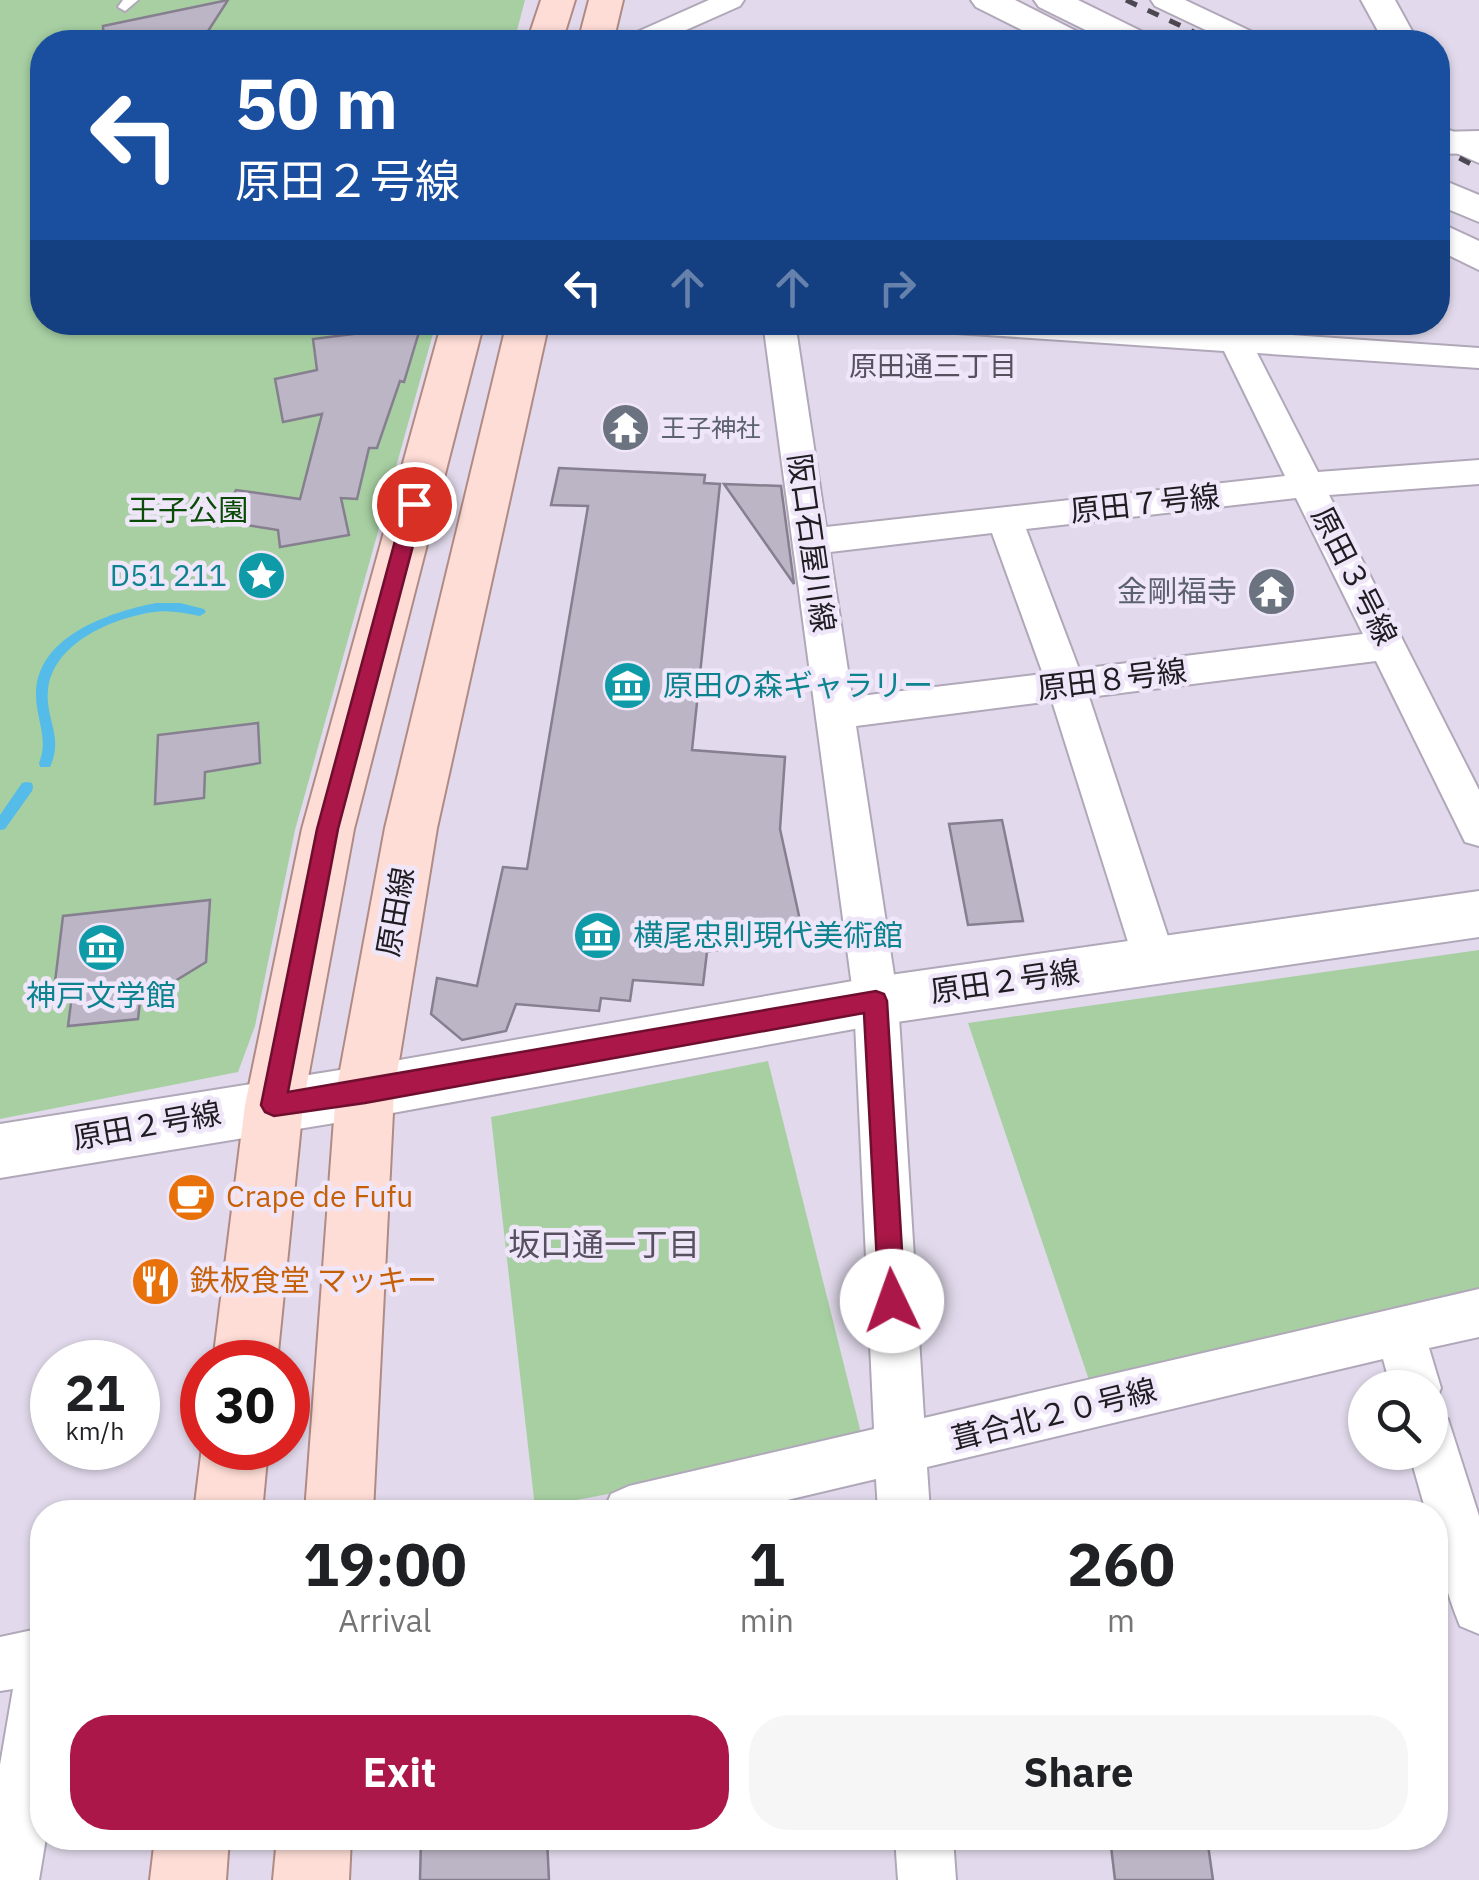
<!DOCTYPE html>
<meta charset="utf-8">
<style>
body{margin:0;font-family:"IBM Plex Sans","Noto Sans JP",sans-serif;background:#f6f6f6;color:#202124;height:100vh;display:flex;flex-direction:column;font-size:38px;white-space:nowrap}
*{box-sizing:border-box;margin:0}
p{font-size:32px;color:#757577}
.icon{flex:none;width:55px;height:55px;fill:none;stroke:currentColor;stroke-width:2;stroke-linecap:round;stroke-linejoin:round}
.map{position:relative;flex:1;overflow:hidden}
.details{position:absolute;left:30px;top:1500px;width:1418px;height:350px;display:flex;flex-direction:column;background:#fff;border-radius:40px;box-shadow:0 2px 8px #0004}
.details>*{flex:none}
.top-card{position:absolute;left:30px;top:30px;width:1420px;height:305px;border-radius:40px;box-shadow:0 2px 8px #0004;background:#1a4fa0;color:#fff;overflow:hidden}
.controls{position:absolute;left:1348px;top:1370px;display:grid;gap:20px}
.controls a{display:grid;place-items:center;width:100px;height:100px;border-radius:50%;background:#fff;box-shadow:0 2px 8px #0004;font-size:50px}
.speed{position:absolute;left:30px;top:1340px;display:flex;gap:20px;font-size:50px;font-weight:700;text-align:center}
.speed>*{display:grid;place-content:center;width:130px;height:130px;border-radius:50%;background:#fff;box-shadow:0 2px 8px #0004;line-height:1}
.speed small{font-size:25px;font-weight:400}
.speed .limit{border:15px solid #d22;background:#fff;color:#111}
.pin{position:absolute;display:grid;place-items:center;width:85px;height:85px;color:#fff;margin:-42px;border:5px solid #fff;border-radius:50%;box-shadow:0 2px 10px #0007}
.me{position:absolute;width:110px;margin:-55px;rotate:357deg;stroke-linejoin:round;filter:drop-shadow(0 0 8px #0008)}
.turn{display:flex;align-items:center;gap:35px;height:210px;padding:0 40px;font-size:45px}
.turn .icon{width:130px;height:130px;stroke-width:2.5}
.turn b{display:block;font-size:70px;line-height:85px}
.lanes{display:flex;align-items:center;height:95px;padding:0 40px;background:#0003;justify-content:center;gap:50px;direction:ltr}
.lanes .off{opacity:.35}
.eta{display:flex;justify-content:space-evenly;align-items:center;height:170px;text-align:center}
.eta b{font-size:60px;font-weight:700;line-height:70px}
.cta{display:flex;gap:20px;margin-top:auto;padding:20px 40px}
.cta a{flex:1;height:115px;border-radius:40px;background:#ab1748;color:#fff;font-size:40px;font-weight:700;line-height:115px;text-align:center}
.cta a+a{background:#f6f6f6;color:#202124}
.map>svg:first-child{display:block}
.green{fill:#a7cfa2}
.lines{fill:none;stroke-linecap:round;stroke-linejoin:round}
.stream{fill:#55bcea;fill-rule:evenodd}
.building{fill:#bcb5c6;stroke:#867f8f;stroke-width:2.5}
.lane-casing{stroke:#b0a8b9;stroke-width:4}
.street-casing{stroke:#b0a8b9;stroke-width:4}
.secondary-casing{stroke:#b0a8b9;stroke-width:4}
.primary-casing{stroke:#b08b85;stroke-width:4}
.lane{fill:#fff;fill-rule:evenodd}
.street{fill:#fff;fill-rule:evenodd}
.secondary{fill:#fff;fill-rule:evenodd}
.primary{fill:#feddd6;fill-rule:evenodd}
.rail{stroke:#4c4851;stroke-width:5;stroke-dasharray:12 12;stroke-linecap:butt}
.route{fill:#ab1748;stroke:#6f0f2f;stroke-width:2.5}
.labels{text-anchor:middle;stroke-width:9;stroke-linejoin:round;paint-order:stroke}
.far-worship-label{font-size:25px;fill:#5b616d;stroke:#efe7f9;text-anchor:start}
.far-neighbourhood-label{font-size:28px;fill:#56505f;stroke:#efe7f9}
.street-label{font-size:30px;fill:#1f1c22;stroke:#efe7f9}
.park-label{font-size:30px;fill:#0a4c07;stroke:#efe7f9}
.culture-label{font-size:30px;fill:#0d838f;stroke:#efe7f9;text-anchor:start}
.worship-label{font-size:30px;fill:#5b616d;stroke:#efe7f9;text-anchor:end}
.food-label{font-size:30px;fill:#c56008;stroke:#efe7f9;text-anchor:start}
.neighbourhood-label{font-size:32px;fill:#56505f;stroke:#efe7f9}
</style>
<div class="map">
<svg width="1479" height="1880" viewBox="0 0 1479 1880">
<rect width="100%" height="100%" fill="#e2daec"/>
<!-- green -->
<path class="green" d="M0 0H525L514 42H42V322L436 323 295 830 255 1026 238 1072 0 1119Z
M1479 950V1294L1090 1383 968 1023Z
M768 1061 864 1445 535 1508 491 1117Z"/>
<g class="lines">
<!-- stream -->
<path class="stream" d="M156 603H180L204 609 206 612 200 616C184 613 170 610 154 612 112 618 53 643 48 690 45 720 64 736 50 767H40L39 763C49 739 36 719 36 695 36 636 110 612 156 603Z
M27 782 32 783 33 787 32 791 5 829 0 830V815L22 783Z"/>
</g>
<!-- building -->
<path class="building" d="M228 0 201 42H104L103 26Z
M386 322H422L404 382 400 381 377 448H369L357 499 341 498 349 535 280 547 278 530 220 521 236 490 300 499 322 414 283 422 275 379 317 370 313 339 384 330Z
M559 468 705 475 704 483 720 484 692 750 785 757 780 829 803 934 707 952 703 985 633 980 630 1001 601 998 599 1011 516 1004 506 1031 462 1040 431 1014 437 978 477 986 503 867 527 869 588 506 551 505Z
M724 484 781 486 794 584Z
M258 723 260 763 205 772 204 798 155 804 158 735Z
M1002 820 1023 921 968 925 949 824Z
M210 900 206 962 175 981 142 983 138 1019 68 1026 74 980 55 982 63 916Z
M421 1838H547L549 1880H420Z
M1110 1838H1207L1213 1880H1115Z"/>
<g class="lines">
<defs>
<path id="lane" d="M123 0H138L125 11 118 7Z
M1222 322H1239L1246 345 1243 349H1231Z"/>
<path id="street" d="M709 0H744L740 6 659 42H624L628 36Z
M1151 0H1185L1261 36 1265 42H1231L1155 6Z
M574 34H602L616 42H560Z
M1438 125 1479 143V163L1438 145Z
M763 322H795L826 527 1285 476 1224 351 942 332 931 329 926 322H1101L1479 348V368L1257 353 1318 472 1479 460V484L1329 495 1479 790V846L1465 842 1376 661 1089 697 1176 961 1170 974 1155 979 1140 974 1134 961 1052 701 856 726 898 1001 924 1418 1479 1289V1337L1429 1348 1441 1388 1434 1406 1430 1407V1388H1391L1383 1359 927 1467 930 1512H878L876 1479 737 1512H603L611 1494 629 1486 874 1429 854 1001ZM1296 498 1363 634 1079 669 1026 529ZM992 533 1043 674 852 697 830 552Z
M1430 1412 1448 1419 1479 1516V1634L1460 1626C1445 1589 1435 1552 1435 1512H1426L1409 1452H1430Z
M42 1628V1838H46L39 1880H0V1765L13 1689 0 1691V1637Z
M895 1838H953L956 1880H898Z"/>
<path id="secondary" d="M971 0H1015L1084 35 1090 42H1046L976 7Z
M1034 0H1078L1149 35 1155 42H1110L1039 7Z
M1361 0H1395L1418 42H1384Z
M1479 131V153L1438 154V132Z
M1438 178 1479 195V222L1438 205Z
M1438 222 1479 241V270L1438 250Z
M1479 891V937L876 1025 365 1118 0 1178V1124L365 1066 876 977Z"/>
<path id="primary" d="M541 0H575L562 42H527Z
M589 0H623L613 42H578Z
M442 322H484L354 829 303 1105 277 1362H213L245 1105 302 829Z
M507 322H549L437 828 394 1092 373 1512H305L336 1092 385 828Z
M202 1447 268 1448 262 1512H194Z
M155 1838H229L226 1880H150Z
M277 1838H351L349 1880H273Z"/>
</defs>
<!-- lane casing -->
<use href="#lane" class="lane-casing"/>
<!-- street casing -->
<use href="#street" class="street-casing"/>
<!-- secondary casing -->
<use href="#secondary" class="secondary-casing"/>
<!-- primary casing -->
<use href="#primary" class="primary-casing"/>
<!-- lane -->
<use href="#lane" class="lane"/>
<!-- street -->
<use href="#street" class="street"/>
<!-- secondary -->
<use href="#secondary" class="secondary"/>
<!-- primary -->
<use href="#primary" class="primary"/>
<!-- rail -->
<path class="rail" d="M1126 0 1215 42
M1438 147 1479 168"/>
</g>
<!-- route -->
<path class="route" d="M414 497 424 504 338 829 288 1092 876 991 884 994 887 1001 905 1301 901 1310 892 1314 883 1310 879 1301 864 1013 365 1103 274 1116 265 1112 261 1105 317 829 405 504Z"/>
<!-- icons -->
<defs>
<symbol id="temple-disc" viewBox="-11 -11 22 22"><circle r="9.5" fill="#6b7280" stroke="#efe7f9"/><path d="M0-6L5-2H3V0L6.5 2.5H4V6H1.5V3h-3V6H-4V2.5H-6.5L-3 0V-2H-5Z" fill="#fff"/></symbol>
<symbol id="sight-disc" viewBox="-11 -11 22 22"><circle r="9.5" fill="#0f9aa8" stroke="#efe7f9"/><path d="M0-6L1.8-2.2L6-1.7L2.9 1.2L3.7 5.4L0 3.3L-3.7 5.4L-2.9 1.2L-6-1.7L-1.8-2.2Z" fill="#fff"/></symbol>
<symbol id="museum-disc" viewBox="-11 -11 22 22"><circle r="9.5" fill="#0f9aa8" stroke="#efe7f9"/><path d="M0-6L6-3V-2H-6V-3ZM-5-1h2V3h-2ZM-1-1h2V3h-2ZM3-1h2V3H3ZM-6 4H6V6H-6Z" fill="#fff"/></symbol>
<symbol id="cafe-disc" viewBox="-11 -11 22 22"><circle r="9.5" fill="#e8710a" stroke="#efe7f9"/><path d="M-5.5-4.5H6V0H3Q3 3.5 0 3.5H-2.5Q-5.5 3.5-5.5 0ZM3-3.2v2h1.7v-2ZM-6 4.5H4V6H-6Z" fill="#fff"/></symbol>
<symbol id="restaurant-disc" viewBox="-11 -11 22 22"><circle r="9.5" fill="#e8710a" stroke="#efe7f9"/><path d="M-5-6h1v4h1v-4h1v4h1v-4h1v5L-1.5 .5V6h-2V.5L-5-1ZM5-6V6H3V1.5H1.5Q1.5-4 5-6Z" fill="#fff"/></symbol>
</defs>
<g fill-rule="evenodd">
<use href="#temple-disc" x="598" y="400" width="55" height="55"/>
<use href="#sight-disc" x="234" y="548" width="55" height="55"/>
<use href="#temple-disc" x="1244" y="564" width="55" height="55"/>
<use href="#museum-disc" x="600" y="658" width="55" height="55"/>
<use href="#museum-disc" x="570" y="908" width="55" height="55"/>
<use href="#museum-disc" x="74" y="920" width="55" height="55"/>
<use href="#cafe-disc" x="164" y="1170" width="55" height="55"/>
<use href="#restaurant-disc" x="128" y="1254" width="55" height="55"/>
</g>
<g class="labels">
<!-- far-worship labels -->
<g class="far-worship-label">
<text x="661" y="437">王子神社</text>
</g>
<!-- far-neighbourhood labels -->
<g class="far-neighbourhood-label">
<text x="933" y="376">原田通三丁目</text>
</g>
<!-- street labels -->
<g class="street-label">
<text transform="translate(1145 504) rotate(-6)" y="10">原田７号線</text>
<text transform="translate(811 543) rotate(82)" y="10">阪口石屋川線</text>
<text transform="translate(1354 576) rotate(63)" y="10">原田３号線</text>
<text transform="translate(1112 680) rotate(-7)" y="10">原田８号線</text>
<text transform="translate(396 912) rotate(-80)" y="10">原田線</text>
<text transform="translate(1005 982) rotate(-8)" y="10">原田２号線</text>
<text transform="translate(147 1126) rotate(-10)" y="10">原田２号線</text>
<text transform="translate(1054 1415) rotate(-14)" y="10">葺合北２０号線</text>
</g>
<!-- park labels -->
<g class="park-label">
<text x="188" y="521">王子公園</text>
</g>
<!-- culture labels -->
<g class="culture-label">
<text x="227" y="586" text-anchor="end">D51 211</text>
<text x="663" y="696">原田の森ギャラリー</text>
<text x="633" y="946">横尾忠則現代美術館</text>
<text x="101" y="1006" text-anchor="middle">神戸文学館</text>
</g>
<!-- worship labels -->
<g class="worship-label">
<text x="1237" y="602">金剛福寺</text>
</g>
<!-- food labels -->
<g class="food-label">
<text x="226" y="1207">Crape de Fufu</text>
<text x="190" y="1291">鉄板食堂 マッキー</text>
</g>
<!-- neighbourhood labels -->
<g class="neighbourhood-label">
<text x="604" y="1256">坂口通一丁目</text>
</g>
</g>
</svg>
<div class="controls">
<a><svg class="icon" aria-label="search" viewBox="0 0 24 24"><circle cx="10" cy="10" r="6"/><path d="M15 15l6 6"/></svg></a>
</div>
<div class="speed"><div>21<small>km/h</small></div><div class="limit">30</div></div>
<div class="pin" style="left:414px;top:504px;background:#d93025"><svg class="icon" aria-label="arrive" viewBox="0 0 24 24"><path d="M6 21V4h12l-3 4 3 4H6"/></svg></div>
<svg class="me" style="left:892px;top:1301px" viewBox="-20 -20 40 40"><circle r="19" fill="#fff"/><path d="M0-13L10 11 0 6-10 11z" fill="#ab1748"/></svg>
<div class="top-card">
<div class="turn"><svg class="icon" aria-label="left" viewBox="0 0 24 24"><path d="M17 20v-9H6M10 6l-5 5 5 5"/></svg><div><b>50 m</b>原田２号線</div></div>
<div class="lanes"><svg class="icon" aria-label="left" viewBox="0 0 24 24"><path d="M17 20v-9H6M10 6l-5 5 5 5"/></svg><svg class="icon off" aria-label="ahead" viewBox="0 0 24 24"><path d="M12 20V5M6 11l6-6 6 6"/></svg><svg class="icon off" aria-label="ahead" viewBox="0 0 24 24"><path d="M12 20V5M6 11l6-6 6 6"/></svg><svg class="icon off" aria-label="right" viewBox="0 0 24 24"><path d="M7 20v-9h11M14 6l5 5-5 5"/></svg></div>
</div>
<section class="details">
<div class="eta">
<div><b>19:00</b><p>Arrival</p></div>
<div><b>1</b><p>min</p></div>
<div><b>260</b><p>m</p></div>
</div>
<div class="cta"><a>Exit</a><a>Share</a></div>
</section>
</div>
